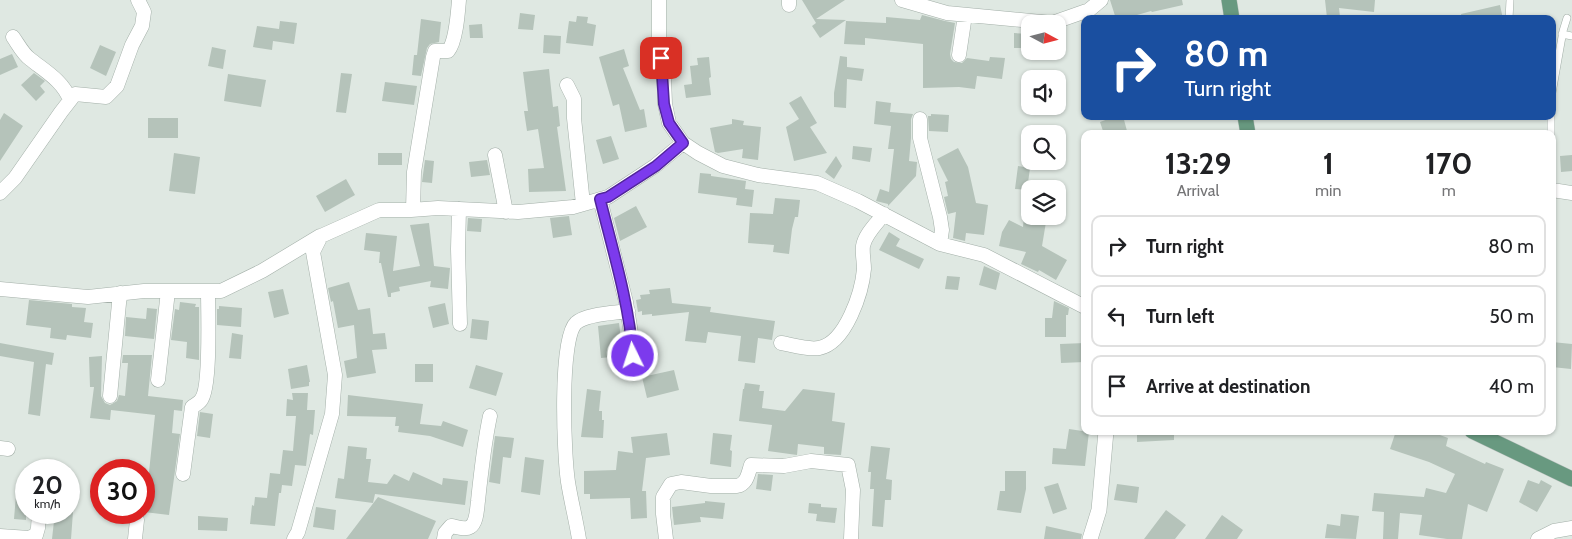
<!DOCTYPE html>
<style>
body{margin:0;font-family:Cabin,sans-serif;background:#f2f2f2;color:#202124;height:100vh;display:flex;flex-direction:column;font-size:19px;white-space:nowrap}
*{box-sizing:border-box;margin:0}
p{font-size:16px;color:#757577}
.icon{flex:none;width:28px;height:28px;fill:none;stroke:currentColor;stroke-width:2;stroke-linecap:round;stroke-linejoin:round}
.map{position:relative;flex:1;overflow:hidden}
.drawer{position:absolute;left:1081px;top:130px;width:475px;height:305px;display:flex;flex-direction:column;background:#fff;border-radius:10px;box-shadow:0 1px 4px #0004}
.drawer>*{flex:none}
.top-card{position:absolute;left:1081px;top:15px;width:475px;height:105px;border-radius:10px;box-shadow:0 1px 4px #0004;background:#1a4fa0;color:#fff;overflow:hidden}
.needle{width:32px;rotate:97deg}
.fabs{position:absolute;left:1021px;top:15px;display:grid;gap:10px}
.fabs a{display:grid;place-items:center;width:45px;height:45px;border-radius:10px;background:#fff;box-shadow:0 1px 4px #0004;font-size:25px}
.speed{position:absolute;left:15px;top:459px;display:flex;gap:10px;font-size:25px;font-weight:700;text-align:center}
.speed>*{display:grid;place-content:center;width:65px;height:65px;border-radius:50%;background:#fff;box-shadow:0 1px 4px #0004;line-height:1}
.speed small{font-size:12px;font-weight:400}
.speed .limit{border:8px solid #d22;background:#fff;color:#111}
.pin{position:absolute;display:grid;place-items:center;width:42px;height:42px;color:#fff;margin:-21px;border-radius:10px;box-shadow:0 2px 8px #0006}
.me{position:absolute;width:55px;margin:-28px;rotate:356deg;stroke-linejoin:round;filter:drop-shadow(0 0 4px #0008)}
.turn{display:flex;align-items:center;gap:18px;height:105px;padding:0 20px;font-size:22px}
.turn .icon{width:65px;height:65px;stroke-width:2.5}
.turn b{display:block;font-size:35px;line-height:42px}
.eta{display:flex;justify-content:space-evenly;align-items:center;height:85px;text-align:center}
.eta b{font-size:30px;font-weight:700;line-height:35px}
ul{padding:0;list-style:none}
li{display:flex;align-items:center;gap:15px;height:62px;margin:0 10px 8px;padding:0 10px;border:2px solid #e0e0e0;border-radius:10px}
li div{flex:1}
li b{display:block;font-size:19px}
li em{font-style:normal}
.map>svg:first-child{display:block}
.building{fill:#b5c3ba}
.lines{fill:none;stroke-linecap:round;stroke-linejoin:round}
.service-casing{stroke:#a3afa8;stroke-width:8}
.minor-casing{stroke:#a3afa8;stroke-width:15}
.tertiary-casing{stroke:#a3afa8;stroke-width:16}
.primary-casing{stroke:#bdc3c0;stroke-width:16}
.service{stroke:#fff;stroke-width:7}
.minor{stroke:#fff;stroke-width:14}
.tertiary{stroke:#fff;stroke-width:15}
.primary{stroke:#689980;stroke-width:15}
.route-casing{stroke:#51269a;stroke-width:12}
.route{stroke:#7c3aed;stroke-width:9}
</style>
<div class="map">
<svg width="1572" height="539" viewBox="0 0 1572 539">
<rect width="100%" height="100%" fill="#dfe8e2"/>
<!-- building -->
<path class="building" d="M802 0H845L816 19 846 20 820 38 812 26 816 23Z
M1110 0H1182L1183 5 1152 12 1151 11 1123 19H1116Z
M1325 0H1375L1374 12 1339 8 1340 17 1327 18Z
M1500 5 1503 19H1462L1461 14Z
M520 13 535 15 533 30 518 29Z
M922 15 945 21 955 23 950 54 951 59 954 62 962 63 967 58 989 61 990 57 1005 58 1002 79 977 76 975 89 959 87 923 88V44L865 38V45L844 44 846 21 886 23V17L920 20Z
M577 16 588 17 587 23 596 25 593 46 566 43 569 21 576 22Z
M421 19 441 22 439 42 430 44 427 48 421 76 412 75 414 55H417Z
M280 21 297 23 294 44 273 41 272 50 253 47 257 26 279 29Z
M482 24 483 38H470L469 25Z
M1014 33 1030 34V48H1014Z
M544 35 561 36 560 54 543 53Z
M100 45 116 52 106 76 90 68Z
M212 47 226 50 223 69 208 66Z
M624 49 629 66 623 68 640 110 644 109 647 127 625 132 619 104 613 106 599 57Z
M12 54 18 67 0 75V59Z
M840 56 847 57V67L864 69 862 81 847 79 846 108 834 107V93Z
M709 57 711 77 709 78 711 95 686 98 684 85 692 84 690 66 698 65 697 58Z
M549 69 553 107 558 106 560 126 557 127 566 191 529 192 528 169 544 168 538 129 527 131 524 111H528L523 72Z
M34 73 45 81 40 86 45 92 36 101 21 85Z
M341 73 352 74 346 113 336 112Z
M228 74 266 80 261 107 224 101Z
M385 82 417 86 414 105 382 101Z
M801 96 817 123 810 127 827 153 794 161 786 127 799 119 789 103Z
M876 101 891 103 890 112 913 114 911 119V138L909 161 917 162 916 176 888 206V204L876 201 880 189 889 192 894 149H888L891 126 874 124Z
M4 113 23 126 0 161V120Z
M931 114 949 115 948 132 929 131 928 116H931Z
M1116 116H1123L1127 131 1118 134H1104L1100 122Z
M148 118H178V138H148Z
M732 119 744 121 743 125 761 127 758 160 742 158 743 149 718 153 715 152 710 128 732 124Z
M611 136 619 159 603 164 596 140Z
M853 146 872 148 870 162 852 159Z
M958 148 968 167 976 203 988 205 984 235 966 233 965 241 953 238 956 212 948 214 944 197 948 196 945 182 948 181 937 159Z
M174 153 200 157 195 194 169 191Z
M378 153H402V165H378Z
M1572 155V171L1561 172 1560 156Z
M836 156 842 166 834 179 825 172Z
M425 160 434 161 432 183 422 182Z
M487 160 490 175 471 177 469 162Z
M1018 166 1030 168 1027 190 1015 189Z
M700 173 711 174V176L746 181 745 189 754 190 752 207 736 205 737 198 698 193Z
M346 179 355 195 325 212 316 196Z
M775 198 800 200 798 217H795L792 229 789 254 773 252 774 245 748 243 750 213 773 214Z
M636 206 647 227 620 241 614 218Z
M569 216 572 235 553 238 550 218Z
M1024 216H1047L1042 246 1067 260 1056 280 1039 270 1038 272 1021 264 1026 252 999 246 1002 232 1009 220 1023 227Z
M468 218 482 219 481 232 467 231Z
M429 223 434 266 450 268 448 289 430 287 431 281 399 287 400 291 391 293V297H388L381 263H379L380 252 364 250 366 233 397 236 393 271 420 266 410 225Z
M889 232 900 239 896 246 924 259 919 269 879 250Z
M984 266 1000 273 996 290 979 285Z
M947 276 960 277 958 290 945 289Z
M349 282 358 310 370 308 373 334 385 333 387 349 372 350 376 373 347 378 344 361 357 358 354 325 338 328 333 301 331 302 328 288Z
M670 288 672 303 711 307 710 312 775 321 772 340 758 338 755 363 738 361 741 336 708 332 706 343 685 341 689 312 652 316V314L642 315V311L638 312 636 300 641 299 640 295 650 294 649 290Z
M283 289 289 314 274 318 268 292Z
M29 300 72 304V307L86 308 84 322 93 323 91 338 67 335 66 340 50 338 51 328 26 325Z
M1054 301 1069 308 1068 315H1066V337H1045V318H1052Z
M180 302 196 304 195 307H199V360L186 358 187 342 171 340 175 309 179 310Z
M445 303 449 324 433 328 428 307Z
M219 306 242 308 241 327 217 325V309H219Z
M147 308 157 309 154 339 125 336 126 317 146 319Z
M472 319 489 321 487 340 470 338Z
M619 323 623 356 601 358 598 326Z
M232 333 243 335 241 359 229 358Z
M1552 342 1572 344 1571 369 1552 367Z
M0 343 54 353 52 365 46 364 40 416 28 414 34 362 0 356Z
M1085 343V362L1061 363 1060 344Z
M123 355H152L148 396 183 400 182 411 174 410 172 433 180 434 169 515 144 512 145 491H147L155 415 111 410 110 420 90 418 94 387H90L89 357 102 356 101 396 105 403 110 405 117 401 119 395 125 396 128 363H122Z
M415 364H433V382H415Z
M307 365 310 382H309V386L291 389 288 369Z
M476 365 503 373 496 396 469 388Z
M674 370 679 390 647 398 642 377Z
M745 383 760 385 759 391H764L762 408 785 411 803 389 835 393 832 421 845 423 841 455 824 454V447L798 444 797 455 768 451 772 425 739 421 743 389H744Z
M587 389 601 391 599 411H602V420H604L603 438 581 437Z
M292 393H308L307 410H315L313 435 310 434 306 466 295 465 292 486 282 485 281 493H279L275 526 250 524 252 505 254 506 255 497 267 498 270 473 280 474 283 450 293 451 296 416H286L287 399 293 400Z
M348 395 423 404 420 424 441 426 443 421 468 430 463 447 430 436 398 432 399 426H395L396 417 347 416Z
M200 412 213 414 210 438 197 436Z
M1069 429 1089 432 1085 466 1052 464 1053 448 1066 449Z
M1137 431H1174V440L1137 442Z
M1396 431H1429L1448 438 1446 446 1485 464 1486 462 1504 469 1487 512 1468 504 1462 539H1447L1419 535 1422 515 1400 513 1398 539H1383L1384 512 1372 511 1374 493 1424 497 1426 488 1446 493 1455 474 1429 462 1390 449Z
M667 433 670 455 646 458 642 491H646L647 518 631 519 630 498 590 499V494H584V471L616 470 618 451 633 453 631 437Z
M713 433 732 435 730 450 732 451 731 467 710 464Z
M495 436 514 438 511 458 503 457 500 484 489 482Z
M348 446 367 448 366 459H371L368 482 387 484 394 474 409 481 413 472 442 485 443 478 468 481 465 505 375 494 373 503 335 498 338 478 344 479Z
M871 446 890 448 886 479 892 480 891 500H885L883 527 872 526 874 489H870L871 472H868Z
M525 457 544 460 540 495 521 492Z
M1005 471H1026V489L1021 513 997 510 1000 491H1005Z
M758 474 773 475 771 491 756 489Z
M1528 480 1539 484 1541 480 1552 486 1537 512 1519 502Z
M1058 483 1067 509 1053 514 1044 487Z
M1117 484 1139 487 1137 503 1114 500Z
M16 495 26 496V520L14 519Z
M378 497 436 521 428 539H346Z
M705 501 725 503 723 519 700 517 701 522 674 525 672 507 705 503Z
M809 503 821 504V507L837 508 835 523 816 521 817 514 808 513Z
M316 507 336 510 334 530 313 527Z
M1166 510 1186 525 1175 539H1144Z
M55 512H73L71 539H52Z
M1341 514 1359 516 1356 539 1325 538 1327 524 1340 526Z
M1222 515 1243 530 1237 539H1205Z
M198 516 228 518 227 531 198 530Z
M1046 526 1082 534 1081 539H1044Z"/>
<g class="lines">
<defs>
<path id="service" d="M1509 19 1510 0
M1562 34 1572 36
M1552 93 1563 31 1567 18
M1551 116V134"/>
<path id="minor" d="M659 0V40L664 77 665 104 669 123 683 143 698 153 723 166 758 175 817 183 858 201 940 244 984 255 1085 307
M789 0V5
M902 0 947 13 1052 23 1089 10 1101 0
M13 37C18 44 23 54 30 59 45 71 63 81 70 100
M959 55 965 15
M567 85 574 99V118L583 204
M920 119V138L940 217 942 230 940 244
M495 155 506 212
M1552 190 1572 193
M0 193 15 178 61 112 75 94 106 97 117 86 132 45 142 26 144 12 138 0
M600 199 626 302 631 333 634 371
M459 209 458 249 460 324
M413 210 414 172 433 57 435 51H448C456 42 458 12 459 0
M0 289 88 297 144 291H221L262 271 320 236
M781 343C793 345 807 350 819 348 846 343 862 292 864 269 864 261 862 253 863 246 865 234 877 223 884 214
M158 380 168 291
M110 396 120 293
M0 448 8 449
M183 474 192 407C195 405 199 403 201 400 211 388 208 310 208 292
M0 536 29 538 36 535 38 528 39 512
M135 539 137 520
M294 539 298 532 332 414 335 375 313 252 321 236 379 210H411L438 208 518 212 573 207 608 197 655 166 683 143
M444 539 445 533 451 526C457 527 465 530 470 527 477 523 477 508 478 501 481 472 484 444 490 416
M579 539C576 520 571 501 568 482 564 456 559 339 576 323 585 314 614 313 628 311
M666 539 663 514V497L671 484 681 482 711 486H737C747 484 748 474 751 465L784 466 811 461 848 465 853 490 851 539
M1538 539 1554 531 1572 528"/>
<path id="tertiary" d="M1090 539 1099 510 1106 431"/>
<path id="primary" d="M1229 0 1232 19
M1245 116 1248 134
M1472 431 1572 479"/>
</defs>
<!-- service casing -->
<use href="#service" class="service-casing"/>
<!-- minor casing -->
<use href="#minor" class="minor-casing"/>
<!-- tertiary casing -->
<use href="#tertiary" class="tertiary-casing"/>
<!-- primary casing -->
<use href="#primary" class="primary-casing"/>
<!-- service -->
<use href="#service" class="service"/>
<!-- minor -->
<use href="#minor" class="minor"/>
<!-- tertiary -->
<use href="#tertiary" class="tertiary"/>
<!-- primary -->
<use href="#primary" class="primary"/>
</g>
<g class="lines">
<defs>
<path id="route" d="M633 356C629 303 613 251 600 199L608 197 656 166 683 143 669 123 664 104 661 58"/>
</defs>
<!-- route casing -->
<use href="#route" class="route-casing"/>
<!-- route -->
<use href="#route" class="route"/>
</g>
</svg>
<div class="fabs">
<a><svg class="needle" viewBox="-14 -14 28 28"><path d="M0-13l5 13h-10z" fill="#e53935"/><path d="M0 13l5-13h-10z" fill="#757577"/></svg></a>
<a><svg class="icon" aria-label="sound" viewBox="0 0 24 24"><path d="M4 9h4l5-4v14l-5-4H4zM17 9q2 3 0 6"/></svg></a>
<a><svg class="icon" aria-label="search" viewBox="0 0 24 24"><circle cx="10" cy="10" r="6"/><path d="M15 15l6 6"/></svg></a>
<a><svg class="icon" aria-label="layers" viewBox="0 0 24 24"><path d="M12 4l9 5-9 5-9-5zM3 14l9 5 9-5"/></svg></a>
</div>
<div class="speed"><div>20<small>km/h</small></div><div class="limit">30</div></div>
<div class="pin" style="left:661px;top:58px;background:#d93025"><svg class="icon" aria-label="arrive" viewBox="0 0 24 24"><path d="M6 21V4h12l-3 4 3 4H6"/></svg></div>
<svg class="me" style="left:633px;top:356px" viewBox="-20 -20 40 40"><circle r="17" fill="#7c3aed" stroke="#fff" stroke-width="3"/><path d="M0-11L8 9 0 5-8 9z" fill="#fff"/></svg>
<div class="top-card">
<div class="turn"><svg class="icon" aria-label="right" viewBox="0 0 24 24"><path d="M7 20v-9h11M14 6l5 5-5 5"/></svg><div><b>80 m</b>Turn right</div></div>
</div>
<section class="drawer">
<div class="eta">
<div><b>13:29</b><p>Arrival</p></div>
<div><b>1</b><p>min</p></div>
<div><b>170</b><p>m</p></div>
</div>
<ul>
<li><svg class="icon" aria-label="right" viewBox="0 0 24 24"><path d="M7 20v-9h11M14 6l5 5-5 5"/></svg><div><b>Turn right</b></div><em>80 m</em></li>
<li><svg class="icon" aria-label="left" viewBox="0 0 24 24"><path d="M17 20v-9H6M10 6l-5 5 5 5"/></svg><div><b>Turn left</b></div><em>50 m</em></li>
<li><svg class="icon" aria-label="arrive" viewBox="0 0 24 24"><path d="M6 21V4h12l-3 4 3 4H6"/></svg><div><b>Arrive at destination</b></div><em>40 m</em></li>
</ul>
</section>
</div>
